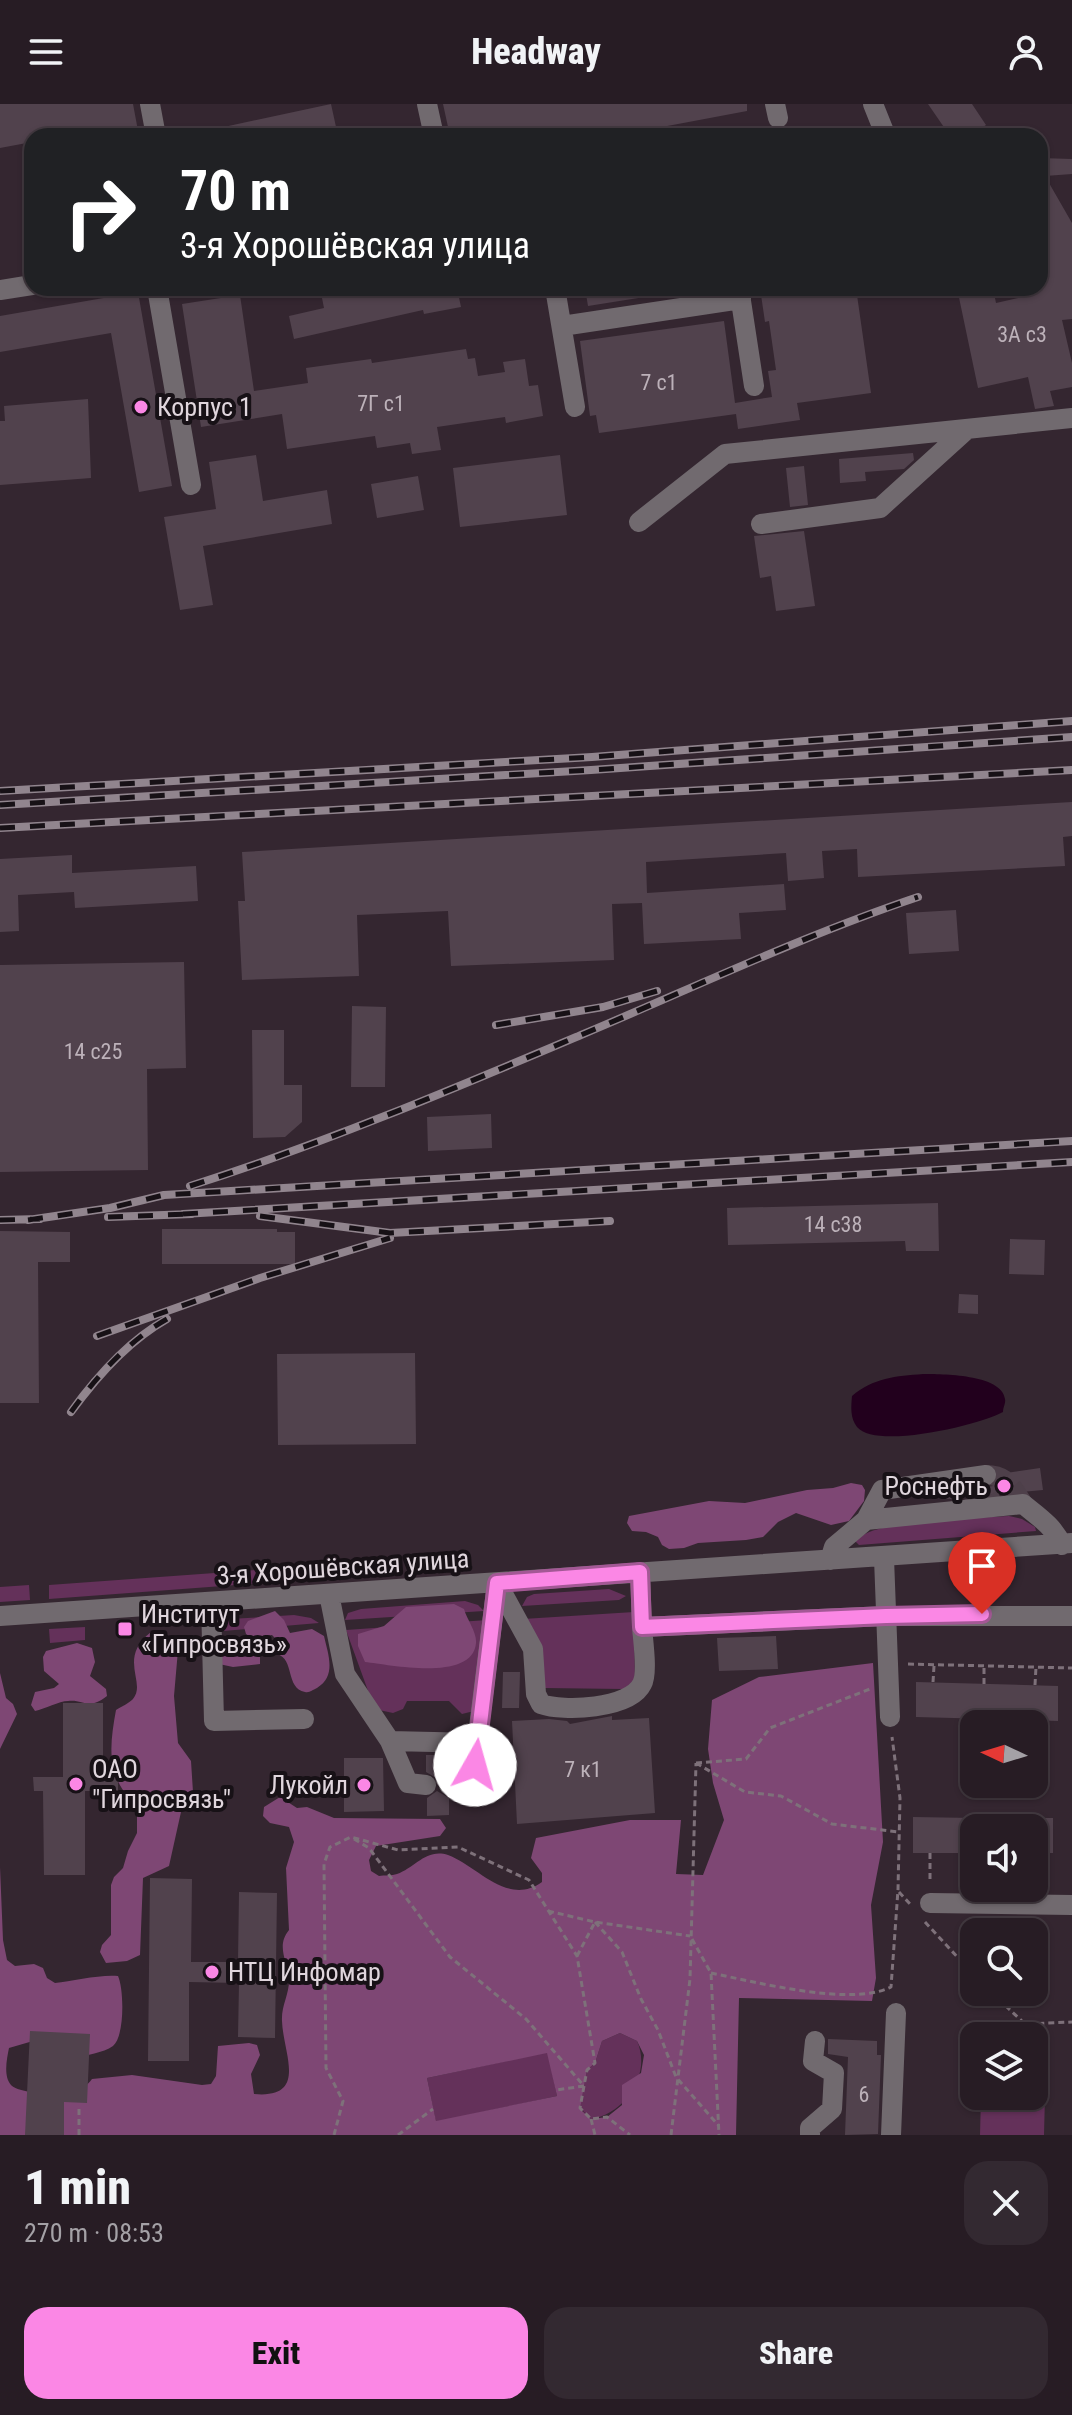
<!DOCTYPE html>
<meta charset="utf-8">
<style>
body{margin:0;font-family:"Roboto Condensed",sans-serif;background:#332931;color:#f1f3f6;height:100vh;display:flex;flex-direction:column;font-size:30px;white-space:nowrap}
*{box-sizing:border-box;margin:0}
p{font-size:26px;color:#a4a1a6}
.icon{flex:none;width:44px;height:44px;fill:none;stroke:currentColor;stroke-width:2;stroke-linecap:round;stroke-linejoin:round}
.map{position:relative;height:2031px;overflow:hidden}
.side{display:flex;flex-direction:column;background:#271c24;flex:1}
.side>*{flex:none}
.top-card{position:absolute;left:24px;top:24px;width:1024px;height:168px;border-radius:24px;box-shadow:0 2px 6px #0004,0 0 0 2px #433a41;background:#202124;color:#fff;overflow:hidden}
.needle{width:52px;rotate:274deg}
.controls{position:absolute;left:960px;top:1606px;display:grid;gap:16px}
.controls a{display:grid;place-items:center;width:88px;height:88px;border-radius:16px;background:#271c24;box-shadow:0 2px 6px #0004,0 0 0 2px #433a41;font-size:40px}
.pin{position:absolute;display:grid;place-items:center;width:68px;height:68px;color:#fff;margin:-82px -34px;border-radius:50% 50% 50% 0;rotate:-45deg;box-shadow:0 0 8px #0007}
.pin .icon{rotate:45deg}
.me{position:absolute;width:88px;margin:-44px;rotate:7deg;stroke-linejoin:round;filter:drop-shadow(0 0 6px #0008)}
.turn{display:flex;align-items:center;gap:28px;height:168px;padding:0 24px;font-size:36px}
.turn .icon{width:104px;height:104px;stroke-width:2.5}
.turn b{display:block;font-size:56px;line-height:68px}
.round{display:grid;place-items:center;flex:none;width:84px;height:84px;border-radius:24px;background:#332931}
.head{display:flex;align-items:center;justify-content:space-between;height:136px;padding:0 24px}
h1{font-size:48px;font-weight:800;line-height:60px}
.action{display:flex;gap:16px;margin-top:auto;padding:16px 24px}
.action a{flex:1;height:92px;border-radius:24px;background:#fb87e5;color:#111;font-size:32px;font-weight:800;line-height:92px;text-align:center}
.action a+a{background:#332931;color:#f1f3f6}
header{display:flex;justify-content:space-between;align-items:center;height:104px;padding:0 24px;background:#271c24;font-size:36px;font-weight:800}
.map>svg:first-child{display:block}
.green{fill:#64315a}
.forest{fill:#7e4774;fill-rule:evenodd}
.water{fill:#22001d}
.building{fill:#51424d}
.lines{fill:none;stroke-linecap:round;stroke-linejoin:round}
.minor-tunnel{stroke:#4e404a;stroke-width:20;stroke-dasharray:20 10;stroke-linecap:butt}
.path{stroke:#7e717a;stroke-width:3;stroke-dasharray:6 4;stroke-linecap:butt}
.minor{stroke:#716a6f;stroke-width:20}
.rail-casing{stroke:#91858e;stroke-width:8}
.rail{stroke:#171116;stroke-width:5;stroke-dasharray:15;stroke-linecap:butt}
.route-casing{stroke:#a35895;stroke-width:20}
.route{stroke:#fb87e5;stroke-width:14}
.poi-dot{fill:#fb87e5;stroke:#171116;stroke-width:3}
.labels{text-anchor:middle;stroke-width:8;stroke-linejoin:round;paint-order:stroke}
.number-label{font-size:22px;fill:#bcb1b9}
.poi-label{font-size:26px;fill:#e0d6dd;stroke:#171116;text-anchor:start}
.street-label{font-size:26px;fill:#e0d6dd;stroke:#171116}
</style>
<header><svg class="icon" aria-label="menu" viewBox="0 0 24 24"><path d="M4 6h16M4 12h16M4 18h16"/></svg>Headway<svg class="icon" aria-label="person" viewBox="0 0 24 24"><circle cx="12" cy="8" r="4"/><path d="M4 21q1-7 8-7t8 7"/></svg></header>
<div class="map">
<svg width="1072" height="2031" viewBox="0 0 1072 2031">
<rect width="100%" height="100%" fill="#342630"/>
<!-- green -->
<path class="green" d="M1009 1412 1022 1415 1035 1423 1036 1427 859 1441 855 1437C878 1413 974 1415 1009 1412Z
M338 1460 343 1473 49 1495V1481Z
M29 1481 30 1496 0 1498V1483Z
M609 1485 626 1492 619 1496 522 1502 527 1493 534 1490Z
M465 1497 478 1501 484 1507 345 1516 348 1509 361 1505Z
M634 1508 635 1579 623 1585 544 1584 523 1515Z
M294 1511 311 1514 319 1519 223 1527 225 1519 230 1515Z
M487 1516 474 1607 462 1610 449 1597H407L403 1605 393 1609 379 1606 371 1595 346 1526Z
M85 1523V1536L50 1539 49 1525Z
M620 1929 637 1937C652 1970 625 2010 591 2015L580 2004 587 1966 595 1959 602 1937Z
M1034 1937 1043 1943 1046 1952 1044 2031H980L981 1992H1034Z
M548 1948 557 1992 436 2018 427 1974Z"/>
<!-- forest -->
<path class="forest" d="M851 1379 862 1381 865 1386 864 1397 849 1417 831 1421 796 1409 778 1418 763 1433 746 1436 698 1439 684 1444 669 1445 662 1441 658 1433 646 1428 632 1427 627 1419 629 1412 709 1397 745 1399 807 1386 833 1384Z
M454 1500 464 1505C467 1516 477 1528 476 1539 473 1578 391 1561 365 1558L358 1542V1530L384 1522 406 1503Z
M275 1507 284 1516 290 1529 312 1525 324 1532C328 1550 337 1572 317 1584 312 1586 310 1589 305 1588 285 1584 295 1555 277 1550L274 1543 278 1537 272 1531 252 1534 246 1530 244 1523 248 1517Z
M151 1528 165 1530 178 1546 174 1592 178 1639 191 1657 193 1688 181 1708 169 1762 143 1774 140 1851 127 1857 106 1859 100 1848 102 1841 111 1831V1781L114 1773 123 1764 128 1747 137 1729V1702C106 1674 109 1644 116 1606 121 1603 129 1599 133 1595 147 1578 117 1555 151 1528Z
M226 1538H245L260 1546V1560L233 1563 219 1560 218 1542Z
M77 1539 92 1544 95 1558 90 1572 106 1585 107 1592C88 1607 84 1595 68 1597 59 1597 45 1605 35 1607L31 1601 35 1588 54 1584 59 1580 44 1567 43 1553 46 1547Z
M873 1559 883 1738 871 1801 876 1874 872 1897 739 1894 736 2031H0V1763L3 1836 7 1856 15 1862 34 1860 43 1864 47 1874 55 1879C72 1877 102 1870 118 1872 124 1885 125 1932 113 1942 103 1949 86 1951 75 1954L33 1937 9 1944C7 1954 3 1972 11 1981 17 1989 62 1993 72 1989 80 1986 87 1982 92 1975L132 1971 202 1981 211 1980 216 1972 218 1942 249 1939 257 1941 260 1951 251 1970 254 1990C309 1995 283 1949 282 1917 281 1902 290 1889 289 1874 287 1856 276 1842 289 1826L286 1764 294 1738 289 1723 270 1719 263 1712 264 1703 280 1693 297 1704 307 1703 334 1714 440 1715 446 1724 440 1732 376 1742 369 1756 371 1767 379 1772C384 1771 392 1772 397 1770 415 1764 426 1744 448 1751 478 1762 507 1803 542 1778V1769L531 1754 536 1734 630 1716H681L676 1770 703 1771 724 1716 713 1679 708 1645 712 1596 759 1573ZM620 1929 637 1937 644 1951 641 1969 622 1981V2001L607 2013 591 2015 580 2005 587 1966 595 1959 602 1937ZM547 1949 557 1992 436 2017 427 1974Z
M0 1569 6 1594 13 1600 17 1610 0 1645Z"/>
<!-- water -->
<path class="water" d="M923 1270C941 1270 1002 1270 1005 1295 1006 1299 1003 1303 1003 1308 979 1321 876 1346 857 1323 850 1314 851 1303 852 1292 873 1274 896 1272 923 1270Z"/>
<!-- building -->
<path class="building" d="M0 0H133L139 32H99L98 26 67 32H32V38L0 44Z
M331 0 338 32H210V26Z
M443 0H747V7L662 23 664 32H450Z
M928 0H972L986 21 970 32H950Z
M1040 54 1072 55V70L1045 72 1072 119V215L1062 216 1072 259V283L1050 287 1054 302 1035 305 1028 273 978 284 957 184H993L996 199 1035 190 1033 184H1040Z
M320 184H457L461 203 424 210 423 206 294 235 289 212 324 204Z
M585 184H650L651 192 588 202Z
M760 184H856L871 289 797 299 800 316 738 325 736 310 599 329 596 311 590 312 580 237 724 217 735 299 772 293 768 267 776 266 769 217 765 218Z
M138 188 172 382 139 388 111 229 0 248V212Z
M240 191 254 287 308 279 306 264 371 255 372 259 466 245 468 255 475 254 478 272 505 268 503 258 525 255 529 282 538 281 543 312 506 319 505 313 437 323 441 346 412 350 410 339 377 344 375 332 287 345 282 310 201 323 182 200Z
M88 295 91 374 0 381V317H5L4 302Z
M913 349 914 356 904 365 865 368 866 377 840 379 839 355Z
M256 351 263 397 327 386 332 420 203 442 213 501 180 506 164 413 216 405 209 358Z
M560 351 567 411 460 423 453 364Z
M804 362 808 401 790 403 786 364Z
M418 372 424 406 377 414 371 380Z
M804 427 815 502 776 507 771 472 760 474 754 432Z
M1072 698V732L1063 733 1065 762 858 773 857 745 822 747 824 774 788 777 786 749 646 758 647 789 784 780 786 806 739 809 741 835 644 840 642 799 612 800 614 856 451 862 448 807 357 811 359 872 242 876 238 797H245L242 748Z
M72 751V769L196 762 198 797 75 804 74 788 18 791 19 827 0 828V755Z
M956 806 959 847 909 850 906 809Z
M184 858 186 964 147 965 148 1066 0 1068V861Z
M352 902 386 903 385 983H351Z
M252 926H284V981H302V1018L285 1033 253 1034Z
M491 1010 492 1044 428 1047 427 1013Z
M938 1099 939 1147H906L905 1137 728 1141 727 1104Z
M162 1125H277V1128H295V1160H162Z
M0 1127 70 1128V1158H38L39 1299H0Z
M1010 1135 1045 1136 1044 1171 1009 1170Z
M959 1190 978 1191V1210L958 1209Z
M415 1249 416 1340 278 1341 277 1250Z
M1040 1364 1043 1386 946 1395 945 1390 993 1382 999 1370Z
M776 1532 778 1565 719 1567 717 1534Z
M503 1568H520L519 1604H502Z
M916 1578 1058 1582V1617L916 1613Z
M63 1599H103V1673H118V1687H85V1771H44L43 1687H34L33 1673H63Z
M612 1612V1616L649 1614 655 1709 517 1720 512 1617 549 1615 567 1617 570 1620Z
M426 1651H448V1667L438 1675 426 1668Z
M344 1654H383L384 1707 344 1708Z
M437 1687 449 1694V1711L427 1712V1694Z
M913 1713 974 1714V1749H913Z
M1034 1714H1053V1749H1034Z
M150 1774 192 1775 191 1858H238L239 1788 277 1789 275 1934 238 1933 239 1879 189 1878V1957H148Z
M30 1927 90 1930 87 1999 64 1998V2031H25Z
M828 1935 877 1937V1951H881L878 2030 845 2031 848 1953 828 1950Z"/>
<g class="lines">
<!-- minor-tunnel -->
<path class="minor-tunnel" d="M986 1371C1007 1371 1013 1384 1023 1400
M966 1373C981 1380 987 1388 994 1403
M941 1377C956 1384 962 1390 967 1406"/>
<!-- path -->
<path class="path" d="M908 1560 1072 1564
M933 1578 934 1562
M984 1580V1564
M1035 1581 1036 1563
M696 1659 745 1688 781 1692 832 1720 899 1728
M696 1659 746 1655 770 1624 870 1585
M354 1735 369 1744 450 1853 526 1915 584 1982 580 2004 591 2015 607 2013 630 2031
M930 1749V1779
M1036 1749 1037 1781
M899 1788 910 1800
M548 1807 595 1818 690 1832
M595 1818 622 1848 641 1895 658 1926 676 1973 718 2021
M925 1818 974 1871
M692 1835 711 1869 719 2031
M577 1852 595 1818
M711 1869C756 1878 851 1903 891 1883L898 1786 900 1694 892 1633
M991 1888 1025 1920 1072 1918
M591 2015 595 2031
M79 2031V2002
M334 2031 343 1997 326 1964 324 1760 330 1743 351 1733 398 1746 458 1743 529 1776 577 1852 595 1959 587 1966 584 1982 556 1986
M398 2031 433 2005
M671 2031 690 1875 696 1659"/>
<!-- minor -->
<path class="minor" d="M150 0 156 32
M427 0 434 32
M775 0 778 14
M873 0 885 30
M157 184 191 381
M555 184 575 303
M739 184 754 282
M0 186 32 181
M562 222 741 195
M639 418 725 350 1072 314
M761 420 880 404 966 326
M866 1416 882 1386 986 1371
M884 1454 890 1613
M830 1456 834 1443 866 1416 1023 1400C1039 1413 1053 1422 1062 1441
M640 1468 642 1523 886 1512H1072
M329 1490 345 1570 390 1637 477 1639 497 1479 533 1545 536 1590 541 1600C563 1608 630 1605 642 1580 648 1569 643 1537 642 1523
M211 1498 214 1617 304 1615
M0 1512 1072 1439
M390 1637 408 1679 426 1681
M449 1681C472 1671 474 1663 477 1639
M930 1799 1072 1801
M810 2031V2024L832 2005 834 1969 813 1957 815 1937
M891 2031 896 1909"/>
<defs>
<path id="rail" d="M0 687 592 653 1072 617
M0 701 591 666 1072 633
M0 724 1072 666
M496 921 603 903 657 887
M190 1082C323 1040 453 985 581 931 693 884 802 832 918 793
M183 1110 1072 1058
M260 1112 390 1129 610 1117
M108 1113 192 1110
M0 1116 40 1115
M28 1116 110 1104 164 1091 1072 1037
M97 1232 260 1174 390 1134
M71 1308C97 1272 128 1237 167 1215"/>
</defs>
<!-- rail casing -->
<use href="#rail" class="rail-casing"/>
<!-- rail -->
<use href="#rail" class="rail"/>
</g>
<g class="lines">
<defs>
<path id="route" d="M475 1661 497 1479 640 1468 642 1523 886 1512 982 1510"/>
</defs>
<!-- route casing -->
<use href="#route" class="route-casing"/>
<!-- route -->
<use href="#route" class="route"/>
</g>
<!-- markers -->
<g class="poi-dot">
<circle cx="141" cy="303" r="8"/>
<circle cx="1004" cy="1382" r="8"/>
<rect x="117" y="1517" width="16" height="16" rx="4"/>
<circle cx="76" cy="1680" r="8"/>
<circle cx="364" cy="1681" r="8"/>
<circle cx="212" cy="1868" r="8"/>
</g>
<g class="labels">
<!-- number labels -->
<g class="number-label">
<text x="1022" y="238">3А с3</text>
<text x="659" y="286">7 с1</text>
<text x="381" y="307">7Г с1</text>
<text x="93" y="955">14 с25</text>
<text x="833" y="1128">14 с38</text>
<text x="583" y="1673">7 к1</text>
<text x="864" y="1998">6</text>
</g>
<!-- poi labels -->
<g class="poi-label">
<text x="157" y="312">Корпус 1</text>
<text x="988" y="1391" text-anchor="end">Роснефть</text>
<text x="141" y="1519">Институт<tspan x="141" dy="30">«Гипросвязь»</tspan></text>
<text x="92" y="1674">ОАО<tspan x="92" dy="30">"Гипросвязь"</tspan></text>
<text x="348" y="1690" text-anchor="end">Лукойл</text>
<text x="228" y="1877">НТЦ Инфомар</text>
</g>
<!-- street labels -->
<g class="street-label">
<text transform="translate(343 1463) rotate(-4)" y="9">3-я Хорошёвская улица</text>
</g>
</g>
</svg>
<div class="controls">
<a><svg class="needle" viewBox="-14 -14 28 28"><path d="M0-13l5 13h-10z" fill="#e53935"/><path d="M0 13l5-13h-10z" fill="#a4a1a6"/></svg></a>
<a><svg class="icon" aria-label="sound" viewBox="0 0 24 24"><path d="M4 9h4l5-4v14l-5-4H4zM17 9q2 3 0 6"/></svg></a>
<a><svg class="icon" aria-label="search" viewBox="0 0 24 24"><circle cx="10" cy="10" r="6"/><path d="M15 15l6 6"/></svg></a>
<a><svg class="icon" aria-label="layers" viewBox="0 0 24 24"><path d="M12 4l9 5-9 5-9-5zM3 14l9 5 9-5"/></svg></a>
</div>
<div class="pin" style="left:982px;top:1510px;background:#d93025"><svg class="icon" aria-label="arrive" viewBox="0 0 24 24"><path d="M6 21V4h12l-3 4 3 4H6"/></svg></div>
<svg class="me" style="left:475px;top:1661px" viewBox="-20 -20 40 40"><circle r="19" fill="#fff"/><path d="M0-13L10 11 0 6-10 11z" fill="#fb87e5"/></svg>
<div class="top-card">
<div class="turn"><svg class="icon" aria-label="right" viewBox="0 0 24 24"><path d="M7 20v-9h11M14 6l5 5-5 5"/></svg><div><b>70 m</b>3-я Хорошёвская улица</div></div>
</div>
</div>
<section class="side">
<div class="head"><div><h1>1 min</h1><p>270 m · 08:53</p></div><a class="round"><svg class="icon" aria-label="close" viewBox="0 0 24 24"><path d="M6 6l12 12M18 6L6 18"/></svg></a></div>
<div class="action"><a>Exit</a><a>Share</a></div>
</section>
